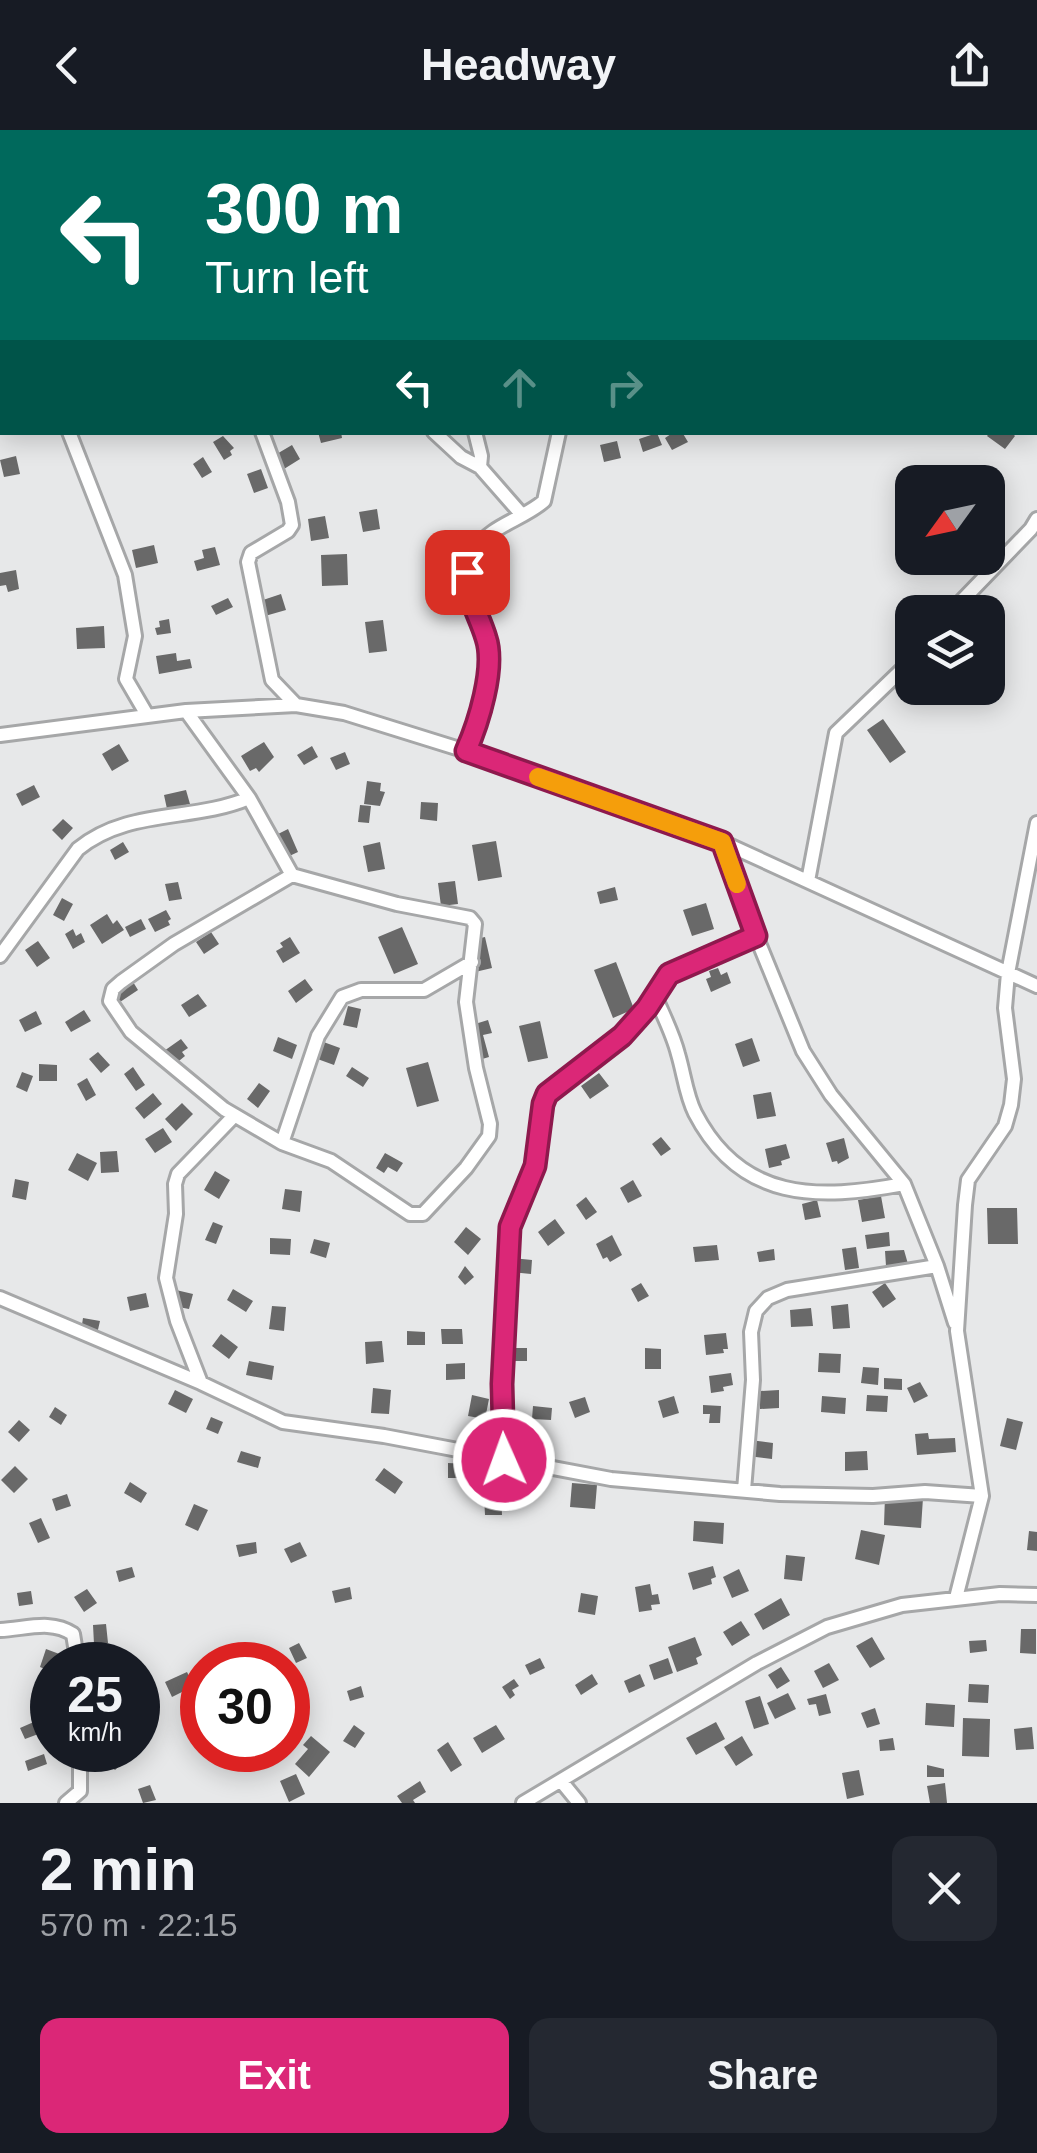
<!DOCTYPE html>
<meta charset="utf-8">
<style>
body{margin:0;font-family:Arial,sans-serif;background:#242831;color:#f1f3f6;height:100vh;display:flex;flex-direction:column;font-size:38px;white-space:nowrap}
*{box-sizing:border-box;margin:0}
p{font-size:32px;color:#9ea1a6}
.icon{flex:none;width:55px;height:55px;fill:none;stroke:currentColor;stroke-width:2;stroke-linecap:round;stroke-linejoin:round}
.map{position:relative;height:1673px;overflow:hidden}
.details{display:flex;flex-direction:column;background:#171b24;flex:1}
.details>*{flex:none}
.banner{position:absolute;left:0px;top:0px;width:1038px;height:305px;box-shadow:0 5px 25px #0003;background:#00695c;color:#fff;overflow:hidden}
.needle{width:65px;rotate:237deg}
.fabs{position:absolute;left:895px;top:335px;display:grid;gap:20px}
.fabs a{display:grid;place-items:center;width:110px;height:110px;border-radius:20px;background:#171b24;box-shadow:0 5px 25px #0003;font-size:50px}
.speed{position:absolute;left:30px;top:1512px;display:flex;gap:20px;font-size:50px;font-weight:700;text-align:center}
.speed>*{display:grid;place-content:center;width:130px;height:130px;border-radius:50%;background:#171b24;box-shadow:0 5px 25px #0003;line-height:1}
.speed small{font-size:25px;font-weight:400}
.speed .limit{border:15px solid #d22;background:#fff;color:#111}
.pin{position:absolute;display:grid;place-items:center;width:85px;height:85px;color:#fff;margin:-42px;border-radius:20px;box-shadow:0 5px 15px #0006}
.me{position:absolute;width:110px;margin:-55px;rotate:358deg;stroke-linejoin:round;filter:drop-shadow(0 0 8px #0008)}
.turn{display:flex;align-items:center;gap:35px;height:210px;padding:0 40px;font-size:45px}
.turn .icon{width:130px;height:130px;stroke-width:2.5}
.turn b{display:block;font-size:70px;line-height:85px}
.lanes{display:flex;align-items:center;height:95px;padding:0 40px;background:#0003;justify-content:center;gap:50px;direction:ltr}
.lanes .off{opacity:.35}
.round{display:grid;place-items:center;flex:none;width:105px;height:105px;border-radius:20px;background:#242831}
.overview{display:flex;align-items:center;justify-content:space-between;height:170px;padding:0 40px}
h1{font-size:60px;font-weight:800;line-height:75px}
.cta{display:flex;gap:20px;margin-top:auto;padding:20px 40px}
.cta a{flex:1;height:115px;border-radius:20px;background:#db2777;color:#fff;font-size:40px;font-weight:800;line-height:115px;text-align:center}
.cta a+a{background:#242831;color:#f1f3f6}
header{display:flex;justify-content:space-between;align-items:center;height:130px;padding:0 40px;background:#171b24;font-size:45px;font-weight:800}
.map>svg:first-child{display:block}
.building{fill:#696969}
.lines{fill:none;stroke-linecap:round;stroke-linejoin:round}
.street-casing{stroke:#a6a7a8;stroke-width:18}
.street{stroke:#fff;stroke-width:12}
.route-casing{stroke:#8e194d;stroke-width:25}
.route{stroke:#db2777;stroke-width:18}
.slow{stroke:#f59e0b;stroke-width:18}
</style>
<header><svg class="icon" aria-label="back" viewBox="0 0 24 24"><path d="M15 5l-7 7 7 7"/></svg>Headway<svg class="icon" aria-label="share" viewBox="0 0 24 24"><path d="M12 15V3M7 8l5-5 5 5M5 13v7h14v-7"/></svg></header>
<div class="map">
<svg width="1037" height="1673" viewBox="0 0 1037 1673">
<rect width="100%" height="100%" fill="#e7e8e9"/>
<!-- building -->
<path class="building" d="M318 302H341L342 308 321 313Z
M674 302H682L688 312 672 320 665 308Z
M990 302H1011L1015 306 1005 319 987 306Z
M657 303 662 315 643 322 639 309Z
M223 306 234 318 230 321 232 325 224 330 213 312Z
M617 311 621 328 604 332 600 315Z
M292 315 300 329 284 339 275 325Z
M16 326 20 344 4 347 0 330Z
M203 327 212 342 202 348 193 334Z
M261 339 268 358 254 363 247 344Z
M377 379 380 399 363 402 359 382Z
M325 386 329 408 311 411 308 389Z
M154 415 158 433 136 438 132 420Z
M215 417 220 435 197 441 194 431 204 428 202 420Z
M347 424 348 455 322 456 321 425Z
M16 440 19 459 8 462 6 455 0 456V443Z
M281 464 286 480 265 486 260 471Z
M228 468 233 477 216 485 211 476Z
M169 489 171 503 157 505 155 498 160 497 159 491Z
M383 490 387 521 369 523 365 492Z
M104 496 105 518 77 519 76 498Z
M176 523 177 531 190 529 192 538 159 544 156 526Z
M883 589 906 622 890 633 867 600Z
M264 612 274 627 259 642 256 638 250 641 241 626Z
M119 614 129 631 112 641 102 624Z
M312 616 318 627 304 635 297 625Z
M345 622 350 634 336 640 330 628Z
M367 651 381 653 380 661 385 662 380 676 364 674Z
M34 655 40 667 22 676 16 664Z
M186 660 190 674 167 679 164 665Z
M421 672 438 673 437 691 420 689Z
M360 675 371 676 369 693 358 692Z
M63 689 73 698 62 710 52 700Z
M288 699 298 722 285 728 274 706Z
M496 711 502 747 478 751 472 715Z
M123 712 129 722 115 730 110 720Z
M380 712 385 739 368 742 363 716Z
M455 751 458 774 441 776 438 753Z
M178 752 182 769 169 771 165 754Z
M615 757 618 770 600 774 597 762Z
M62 768 73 774 64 791 53 785Z
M706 773 714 799 692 806 683 780Z
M166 780 171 789 168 791 170 795 155 802 148 789Z
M107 784 113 794 117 790 124 800 102 814 90 795Z
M141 789 146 799 130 807 125 797Z
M402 797 418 834 394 844 378 807Z
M73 799 76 806 81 803 85 812 73 819 65 804Z
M211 802 219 814 204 824 196 812Z
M290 807 300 823 283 833 276 821 283 817 280 813Z
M485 807 492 838 475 842 467 811Z
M38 811 50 828 37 837 25 820Z
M616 832 634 879 613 888 594 840Z
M718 838 721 845 727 842 731 853 711 862 706 849 711 847 709 841Z
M130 847 138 860 120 872 111 859Z
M305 849 313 860 296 873 288 861Z
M198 864 207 876 189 887 181 875Z
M348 876 361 879 357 898 343 895Z
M84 880 91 891 71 902 65 892Z
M36 881 42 894 25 902 19 890Z
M488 890 492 903 483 905 489 927 472 932 462 898Z
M540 891 548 928 528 932 519 896Z
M278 907 297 915 292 929 273 921Z
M752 908 760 931 743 937 735 914Z
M181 909 188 918 182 922 185 926 174 935 164 921Z
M318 910 340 918 334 935 312 927Z
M98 922 110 935 101 943 89 929Z
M428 932 439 971 417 977 406 938Z
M39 934 57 935V951H39Z
M133 937 145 955 136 961 124 944Z
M352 937 369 948 363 957 346 946Z
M22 942 33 946 27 962 16 957Z
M599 943 609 956 590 969 581 956Z
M87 948 96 965 86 971 77 954Z
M259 953 270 961 258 978 247 969Z
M771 962 776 986 757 989 753 965Z
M153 963 162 974 144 989 135 978Z
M182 973 193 984 176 1001 165 989Z
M163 998 172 1012 155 1023 145 1009Z
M661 1007 671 1019 661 1026 652 1014Z
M844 1008 849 1028 838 1034 837 1031 832 1032 826 1013Z
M786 1014 790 1028 781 1031 782 1035 769 1038 765 1019Z
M117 1021 119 1042 101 1043 100 1022Z
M77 1023 97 1033 88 1051 68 1040Z
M385 1023 403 1033 397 1042 388 1037 384 1043 376 1038Z
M215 1041 230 1050 219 1069 204 1060Z
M15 1049 29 1052 26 1070 12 1067Z
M633 1050 642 1066 628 1073 620 1058Z
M285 1059 302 1061 300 1082 282 1079Z
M881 1066 885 1088 862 1092 858 1070Z
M586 1067 597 1082 586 1090 576 1075Z
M817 1070 821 1087 805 1090 802 1074Z
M987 1078H1017L1018 1114H988Z
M555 1089 565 1103 548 1116 538 1102Z
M213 1092 223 1096 216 1114 205 1110Z
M466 1097 481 1109 468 1125 454 1112Z
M889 1102 890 1116 867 1119 865 1105Z
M612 1105 622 1125 610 1132 607 1127 603 1129 596 1114Z
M270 1108 291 1109 290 1125 270 1124Z
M314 1109 330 1113 326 1128 310 1123Z
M717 1115 719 1130 695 1132 693 1117Z
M856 1117 859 1138 845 1140 842 1119Z
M774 1119 775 1130 759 1132 757 1122Z
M904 1120 908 1134 886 1136 885 1121Z
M512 1128 532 1130 531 1144 511 1142Z
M465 1136 474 1147 465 1155 458 1147Z
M641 1153 649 1166 638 1172 631 1159Z
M885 1153 896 1169 883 1178 872 1162Z
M233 1159 253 1171 246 1182 227 1170Z
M176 1160 193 1164 189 1179 173 1176Z
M146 1163 149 1177 130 1181 127 1167Z
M848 1174 850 1198 833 1199 831 1176Z
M272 1176 286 1177 284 1201 269 1199Z
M811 1178 813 1196 791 1197 790 1180Z
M83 1188 100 1191 97 1204 81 1201Z
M441 1199H462L463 1214H442Z
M407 1201 425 1202V1215H407Z
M726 1203 728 1219H723L724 1223 706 1225 704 1205Z
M221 1204 238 1217 229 1229 212 1216Z
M382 1211 384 1232 366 1234 365 1212Z
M507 1218H527V1231H506Z
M645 1218 661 1219V1239H645Z
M819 1223 841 1224 840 1243 818 1242Z
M249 1231 274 1236 272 1250 246 1245Z
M465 1233V1249L446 1250V1234Z
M863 1237 879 1238 878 1255 861 1253Z
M731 1243 733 1255 723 1257 724 1261 711 1263 709 1246Z
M884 1248 902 1249V1260L884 1259Z
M920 1252 928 1266 914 1273 907 1258Z
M373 1258 391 1260 389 1284 371 1283Z
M175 1260 193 1269 186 1283 168 1274Z
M779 1260V1278L760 1279V1261Z
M472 1265 489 1269 485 1289 468 1286Z
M867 1265 888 1266 887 1282 866 1281Z
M674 1266 679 1283 663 1288 658 1271Z
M822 1266 846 1268 845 1284 821 1282Z
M585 1267 590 1282 575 1288 569 1272Z
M703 1275 721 1276 720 1293H709L710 1284H703Z
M533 1276 552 1278 551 1290 532 1289Z
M55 1277 67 1285 61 1295 49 1287Z
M211 1287 223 1292 218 1304 206 1299Z
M1007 1288 1023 1292 1016 1320 1000 1316Z
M19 1290 30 1300 19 1312 8 1302Z
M928 1303 929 1309 955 1308 956 1322 917 1325 915 1304Z
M750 1310 773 1313 772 1329 748 1326Z
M241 1321 261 1327 258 1338 237 1332Z
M867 1321 868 1340 845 1341V1322Z
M448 1333 466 1334V1348H448Z
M15 1336 28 1349 14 1363 1 1350Z
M384 1338 403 1352 395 1364 375 1350Z
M130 1352 147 1363 141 1373 124 1363Z
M572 1353 597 1355 595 1379 570 1377Z
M67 1364 71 1376 56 1381 52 1369Z
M501 1365 502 1385H485L484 1366Z
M885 1366 923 1368 921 1398 884 1395Z
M194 1374 208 1380 198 1401 185 1395Z
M41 1388 50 1408 38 1413 29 1393Z
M694 1391 724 1393 723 1414 693 1411Z
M861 1400 885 1405 879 1435 855 1429Z
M1029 1401 1037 1402V1421L1027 1420Z
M256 1412 257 1423 239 1427 236 1415Z
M300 1412 307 1426 291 1433 284 1419Z
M786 1425 805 1427 802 1451 784 1449Z
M713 1436 716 1447 711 1449 712 1454 693 1460 688 1443Z
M132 1437 135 1447 119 1452 116 1441Z
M739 1439 749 1461 732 1468 723 1447Z
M650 1454 652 1465 658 1464 660 1474 651 1475 652 1480 639 1482 635 1457Z
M350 1457 352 1469 335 1473 332 1461Z
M87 1459 97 1473 84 1482 74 1467Z
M31 1461 33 1474 19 1476 17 1463Z
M581 1463 598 1466 595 1485 578 1482Z
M781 1468 790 1485 763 1500 754 1484Z
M741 1491 750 1505 732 1516 723 1502Z
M106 1494 108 1513 94 1514 93 1495Z
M1021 1499H1036V1524L1020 1523Z
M695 1507 702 1525 696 1528 698 1534 677 1542 668 1517Z
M872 1507 885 1529 870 1538 856 1516Z
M986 1510 987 1521 970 1523 969 1511Z
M299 1513 307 1528 296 1533 289 1518Z
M46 1519 62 1525 58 1535H52V1542L40 1537Z
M540 1528 545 1538 530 1545 525 1535Z
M668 1528 673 1543 654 1550 649 1535Z
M829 1533 839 1550 823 1558 814 1541Z
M781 1537 790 1551 777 1559 768 1545Z
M187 1542 194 1556 172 1567 165 1552Z
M592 1544 598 1554 581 1565 575 1555Z
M640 1544 645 1556 629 1563 624 1551Z
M514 1549 519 1556 512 1560 515 1565 510 1569 502 1557Z
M969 1554 989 1555 988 1573 968 1572Z
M361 1556 364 1567 350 1571 347 1561Z
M788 1563 796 1579 775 1589 767 1573Z
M826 1564 831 1583 819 1586 816 1574 809 1575 807 1569Z
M760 1566 769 1594 754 1599 745 1571Z
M926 1573 955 1575 954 1597 925 1595Z
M875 1578 880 1594 867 1598 861 1583Z
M963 1588 990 1589 989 1627 962 1626Z
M36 1591 41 1603 25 1609 20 1598Z
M716 1592 725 1609 696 1625 686 1608Z
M354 1595 365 1603 355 1618 343 1611Z
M496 1595 505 1609 482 1623 473 1608Z
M1032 1597 1034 1619 1016 1620 1014 1599Z
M311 1606 330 1622 309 1647 295 1634 308 1619 303 1615Z
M742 1606 753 1625 736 1636 724 1617Z
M893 1608 895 1620 880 1621 879 1610Z
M448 1612 462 1635 451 1642 437 1620Z
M118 1620 128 1628 115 1640 106 1632Z
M44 1624 47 1634 28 1641 25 1631Z
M927 1635 944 1639V1647H927Z
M859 1640 864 1665 847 1669 842 1643Z
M296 1644 305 1664 289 1672 280 1651Z
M420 1651 426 1662 413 1670 415 1673H402L397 1666Z
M945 1653 947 1673H930L927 1656Z
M150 1655 156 1670 143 1673 138 1659Z"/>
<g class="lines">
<defs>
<path id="street" d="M251 0 252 2
M378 0 380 2
M487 0 489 2
M909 0 910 2
M606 2V0
M0 38 2 43
M0 204 2 203
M1035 238 1037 239
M69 302 125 445 135 506 126 549 147 585
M262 302 288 372 292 395 288 401 251 423 248 432 272 550 296 575
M434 302 461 327 480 337 522 385
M475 302 481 326 480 337
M951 482 1031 399 1037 389
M0 605 186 581 296 575 344 583 466 621 722 712 1037 856
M466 621C479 590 491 551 488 516 485 482 452 456 475 420 491 395 522 390 544 371L559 302
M249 668 292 745
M722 712 756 806 803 921 831 965 904 1054 937 1136 955 1193
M292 745 397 774 470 788 475 794 466 872 476 938 490 994 489 1006 466 1038 423 1084H410L331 1031 282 1013 224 979 131 902 110 871 113 859 121 852 174 814Z
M808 751 836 603 912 530
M0 826 78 719C128 678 193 692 249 668L186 581
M655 866C663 885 673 904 678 924 684 944 686 965 695 983 741 1072 818 1070 904 1054
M282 1013 318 906 342 867 361 860H424L472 832
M0 1168 201 1253 283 1292 384 1306 611 1349 780 1364 873 1366 925 1362 982 1366
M201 1253 177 1191 166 1148 176 1084 175 1054 178 1044 234 986
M504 1330 502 1254 510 1097 535 1036 547 963 622 906 647 879 669 843 756 806
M744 1360 753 1250 751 1202 756 1181 768 1168 787 1160 937 1136
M956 1468 982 1366 957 1201 965 1075 968 1050 1005 996 1011 975 1014 949 1005 878 1008 843 1037 693
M0 1500C25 1499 51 1489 73 1504L78 1535
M561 1651 579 1673
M66 1673 80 1661V1620
M523 1673 757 1533 827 1497 902 1475 1000 1464 1037 1465"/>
</defs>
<!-- street casing -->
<use href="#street" class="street-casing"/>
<!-- street -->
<use href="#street" class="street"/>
</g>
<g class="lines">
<defs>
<path id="route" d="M467 442C466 467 479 484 486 508 496 538 478 594 466 621L722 712 756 806 669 844 647 878 622 906 547 964 543 974 535 1036 510 1097 502 1254 504 1330"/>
</defs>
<!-- route casing -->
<use href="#route" class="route-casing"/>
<!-- route -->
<use href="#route" class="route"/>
<!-- slow -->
<path class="slow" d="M538 647 722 712 737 754"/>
</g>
</svg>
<div class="fabs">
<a><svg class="needle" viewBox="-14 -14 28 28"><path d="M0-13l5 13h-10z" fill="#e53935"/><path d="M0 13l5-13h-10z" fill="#9ea1a6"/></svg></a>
<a><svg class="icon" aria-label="layers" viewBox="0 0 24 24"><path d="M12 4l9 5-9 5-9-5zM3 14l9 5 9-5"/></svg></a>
</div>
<div class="speed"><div>25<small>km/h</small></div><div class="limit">30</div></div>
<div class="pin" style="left:467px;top:442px;background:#d93025"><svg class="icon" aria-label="arrive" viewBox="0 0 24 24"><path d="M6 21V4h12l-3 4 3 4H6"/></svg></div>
<svg class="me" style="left:504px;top:1330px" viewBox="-20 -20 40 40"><circle r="17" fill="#db2777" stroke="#fff" stroke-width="3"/><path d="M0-11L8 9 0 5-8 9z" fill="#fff"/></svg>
<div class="banner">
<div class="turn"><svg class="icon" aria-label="left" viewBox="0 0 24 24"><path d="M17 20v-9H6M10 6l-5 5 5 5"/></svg><div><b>300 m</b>Turn left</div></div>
<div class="lanes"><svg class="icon" aria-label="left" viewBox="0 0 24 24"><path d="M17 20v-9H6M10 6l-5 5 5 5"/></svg><svg class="icon off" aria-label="ahead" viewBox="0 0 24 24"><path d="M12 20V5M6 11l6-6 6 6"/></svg><svg class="icon off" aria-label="right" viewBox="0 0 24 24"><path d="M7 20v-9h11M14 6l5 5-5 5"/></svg></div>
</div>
</div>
<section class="details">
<div class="overview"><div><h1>2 min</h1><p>570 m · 22:15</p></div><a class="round"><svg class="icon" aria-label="close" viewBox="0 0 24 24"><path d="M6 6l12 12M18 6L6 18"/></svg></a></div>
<div class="cta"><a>Exit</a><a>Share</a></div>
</section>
